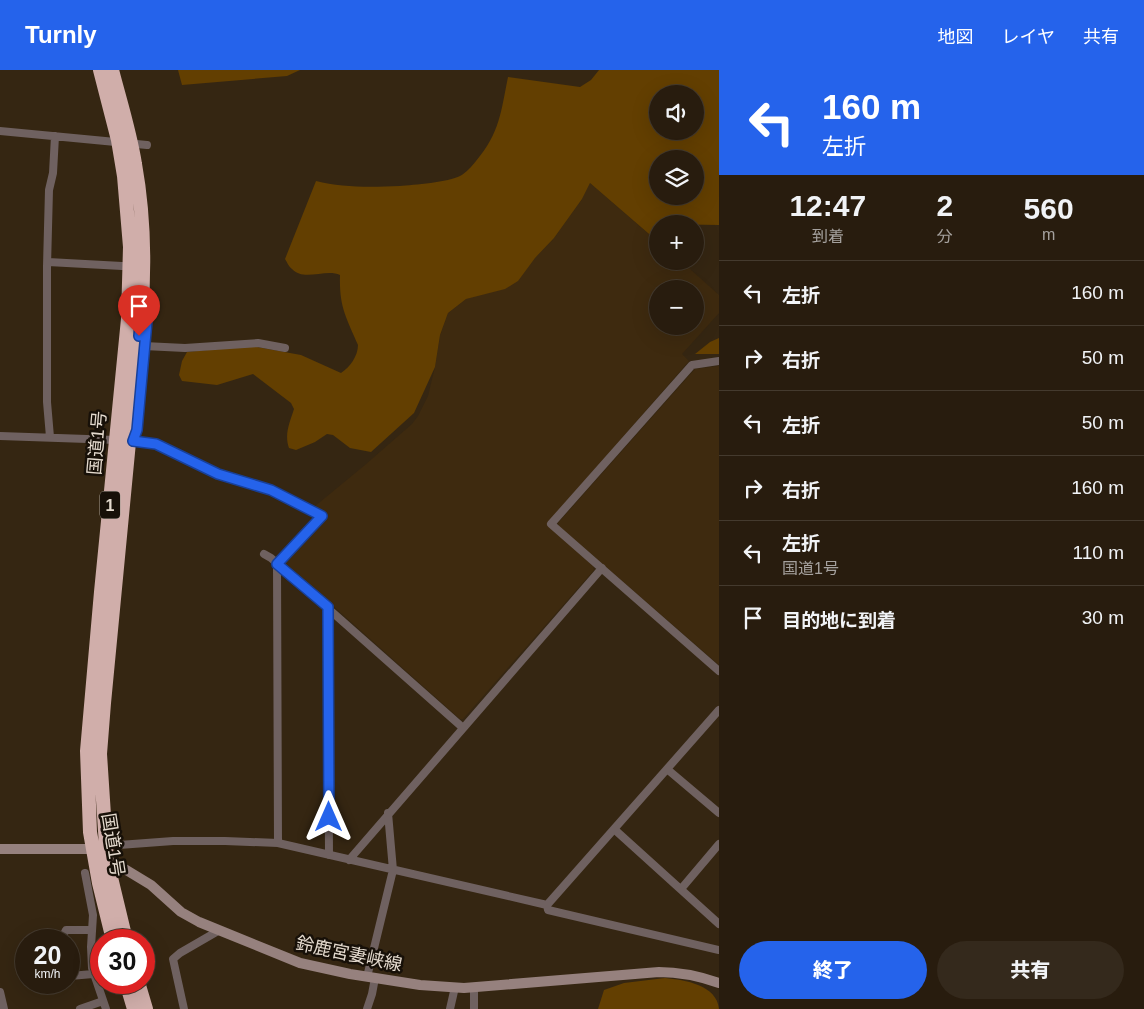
<!DOCTYPE html>
<html lang="ja">
<meta charset="utf-8">
<style>
body{margin:0;font-family:Helvetica,"Noto Sans JP",sans-serif;background:#34291c;color:#f1f3f6;height:100vh;display:flex;flex-direction:column;font-size:19px;white-space:nowrap}
*{box-sizing:border-box;margin:0}
p{font-size:16px;color:#a5a19e}
.icon{flex:none;width:28px;height:28px;fill:none;stroke:currentColor;stroke-width:2;stroke-linecap:round;stroke-linejoin:round}
.map{position:relative;flex:1;overflow:hidden}
.sheet{display:flex;flex-direction:column;background:#281c0e;width:425px}
.sheet>*{flex:none}
.hud{background:#2563eb;color:#fff;overflow:hidden}
.buttons{position:absolute;left:649px;top:15px;display:grid;gap:10px}
.buttons a{display:grid;place-items:center;width:55px;height:55px;border-radius:50%;background:#281c0e;box-shadow:0 5px 20px #0002,0 0 0 1px #443a2e;font-size:25px}
.speed{position:absolute;left:15px;top:859px;display:flex;gap:10px;font-size:25px;font-weight:700;text-align:center}
.speed>*{display:grid;place-content:center;width:65px;height:65px;border-radius:50%;background:#281c0e;box-shadow:0 5px 20px #0002,0 0 0 1px #443a2e;line-height:1}
.speed small{font-size:12px;font-weight:400}
.speed .limit{border:8px solid #d22;background:#fff;color:#111}
.pin{position:absolute;display:grid;place-items:center;width:42px;height:42px;color:#fff;margin:-51px -21px;border-radius:50% 50% 50% 0;rotate:-45deg;box-shadow:0 0 5px #0007}
.pin .icon{rotate:45deg}
.me{position:absolute;width:55px;margin:-28px;rotate:0deg;stroke-linejoin:round;filter:drop-shadow(0 0 4px #0008)}
.turn{display:flex;align-items:center;gap:18px;height:105px;padding:0 20px;font-size:22px}
.turn .icon{width:65px;height:65px;stroke-width:2.5}
.turn b{display:block;font-size:35px;line-height:42px}
.eta{display:flex;justify-content:space-evenly;align-items:center;height:85px;text-align:center}
.eta b{font-size:30px;font-weight:800;line-height:35px}
.cta{display:flex;gap:10px;margin-top:auto;padding:10px 20px}
.cta a{flex:1;height:58px;border-radius:30px;background:#2563eb;color:#fff;font-size:20px;font-weight:800;line-height:58px;text-align:center}
.cta a+a{background:#34291c;color:#f1f3f6}
ul{padding:0;list-style:none}
li{display:flex;align-items:center;gap:15px;height:65px;padding:0 20px;border-top:1px solid #443a2e}
li div{flex:1}
li b{display:block;font-size:19px}
li em{font-style:normal}
header{display:flex;align-items:center;gap:30px;box-sizing:border-box;height:70px;padding:0 25px;background:#2563eb;color:#fff}
header strong{font-size:24px}
nav{display:flex;gap:28px;margin-inline-start:auto;font-size:18px}
main{display:flex;flex:1;min-height:0}
.map>svg:first-child{display:block}
.built{fill:#3e2a0f;fill-rule:evenodd}
.green{fill:#633f01;fill-rule:evenodd}
.lines{fill:none;stroke-linecap:round;stroke-linejoin:round}
.street{stroke:#6f6160;stroke-width:8}
.secondary{stroke:#96817e;stroke-width:10}
.highway{stroke:#d0aeaa;stroke-width:14}
.route-casing{stroke:#184099;stroke-width:12}
.route{stroke:#2563eb;stroke-width:9}
.labels{text-anchor:middle;stroke-width:5;stroke-linejoin:round;paint-order:stroke}
.shield{fill:#171008;stroke:#a69d93;stroke-width:1}
.shield-label{font-size:16px;font-weight:bold;fill:#e4dace}
.street-label{font-size:18px;fill:#e4dace;stroke:#171008}
</style>
<header>
<strong>Turnly</strong>
<nav><a>地図</a><a>レイヤ</a><a>共有</a></nav>
</header>
<main>
<div class="map">
<svg width="719" height="939" viewBox="0 0 719 939">
<rect width="100%" height="100%" fill="#352612"/>
<!-- built -->
<path class="built" d="M590 113 657 171 658 191H681L719 225V243L682 284 689 291 547 454 593 496 594 500 463 649H460L286 494V490L327 445 314 437 365 395 412 354 418 346 428 326 435 297 440 265 448 243 466 229 477 225 535 188 554 168 582 129ZM658 219H695V256H658Z
M719 296V595L559 456 558 453 695 299Z"/>
<!-- green -->
<path class="green" d="M178 0H300L287 6 182 15Z
M599 0H719V155L658 154 657 169 656 170 590 113 582 129 554 168 535 188 518 211 505 219 466 229 448 243 440 265 435 297 414 343 371 382 350 378 333 365 327 364 315 372 296 380 289 378C284 364 290 352 294 339L291 333 253 304 217 315 182 311 179 305 182 291 187 282 251 276 301 285 341 303C350 297 358 286 358 275 346 247 339 237 340 205 326 198 304 212 292 199 289 197 287 192 285 189L316 111C342 118 373 117 400 116 413 115 449 112 460 106 466 103 472 96 476 91 500 63 501 41 508 7L580 17 591 10ZM658 24H695V61H658ZM658 89H695V126H658Z
M719 268V284H695L710 272Z
M665 908C685 910 717 915 719 939H598L604 920 624 913Z"/>
<g class="lines">
<!-- street -->
<path class="street" d="M0 61 147 75
M48 192 122 196
M144 276 185 278 258 273 285 278
M719 291 692 295 551 454 719 601
M0 366 116 370
M50 367 47 332V196L49 120 53 103 55 66
M129 371 156 374 218 404 271 420 322 446 277 494 278 773
M264 484 271 488 462 657
M328 537 329 785
M667 699 719 743
M614 759 719 854
M119 775 173 771H225L278 773 547 835 548 840 719 880
M349 790 602 498
M85 803 93 845 91 877 92 898 106 939
M681 819 719 774
M547 835 719 640
M65 862 66 860H92
M70 906 93 904
M367 907 393 800 388 743
M474 917V939
M0 922 4 939
M80 939 103 931
M184 939 173 889 180 883 218 861
M367 939 372 924 375 908
M450 939 455 917"/>
<!-- secondary -->
<path class="secondary" d="M0 779H92L107 791 123 798 151 815 181 842 199 852 300 893 350 904 420 915 464 918 659 902C681 902 699 906 719 913"/>
<!-- highway -->
<path class="highway" d="M100 0 118 70 124 106 130 177 128 249 101 522 87 681 90 762 99 813 113 870
M112 0C120 31 130 62 135 94 144 144 145 196 141 247L104 633 100 684 107 791 126 870
M126 912 134 939
M138 912 146 939"/>
</g>
<g class="lines">
<defs>
<path id="route" d="M139 266 142 229 147 251 137 360 133 371 156 374 218 404 271 420 322 446 277 494 328 537 329 747"/>
</defs>
<!-- route casing -->
<use href="#route" class="route-casing"/>
<!-- route -->
<use href="#route" class="route"/>
</g>
<g class="labels">
<!-- shield labels -->
<rect class="shield" x="100" y="421.5" width="20" height="27" rx="4"/>
<g class="shield-label">
<text x="110" y="441">1</text>
</g>
<!-- street labels -->
<g class="street-label">
<text transform="translate(97 373) rotate(-85)" y="6">国道1号</text>
<text transform="translate(113 775) rotate(81)" y="6">国道1号</text>
<text transform="translate(349 884) rotate(12)" y="6">鈴鹿宮妻峡線</text>
</g>
</g>
</svg>
<div class="buttons">
<a><svg class="icon" aria-label="sound" viewBox="0 0 24 24"><path d="M4 9h4l5-4v14l-5-4H4zM17 9q2 3 0 6"/></svg></a>
<a><svg class="icon" aria-label="layers" viewBox="0 0 24 24"><path d="M12 4l9 5-9 5-9-5zM3 14l9 5 9-5"/></svg></a>
<a>+</a>
<a>−</a>
</div>
<div class="speed"><div>20<small>km/h</small></div><div class="limit">30</div></div>
<div class="pin" style="left:139px;top:266px;background:#d93025"><svg class="icon" aria-label="arrive" viewBox="0 0 24 24"><path d="M6 21V4h12l-3 4 3 4H6"/></svg></div>
<svg class="me" style="left:329px;top:747px" viewBox="-20 -20 40 40"><path d="M0-17L14 15 0 8-14 15z" fill="#2563eb" stroke="#fff" stroke-width="4"/></svg>
</div>
<section class="sheet">
<div class="hud">
<div class="turn"><svg class="icon" aria-label="left" viewBox="0 0 24 24"><path d="M17 20v-9H6M10 6l-5 5 5 5"/></svg><div><b>160 m</b>左折</div></div>
</div>
<div class="eta">
<div><b>12:47</b><p>到着</p></div>
<div><b>2</b><p>分</p></div>
<div><b>560</b><p>m</p></div>
</div>
<ul>
<li><svg class="icon" aria-label="left" viewBox="0 0 24 24"><path d="M17 20v-9H6M10 6l-5 5 5 5"/></svg><div><b>左折</b></div><em>160 m</em></li>
<li><svg class="icon" aria-label="right" viewBox="0 0 24 24"><path d="M7 20v-9h11M14 6l5 5-5 5"/></svg><div><b>右折</b></div><em>50 m</em></li>
<li><svg class="icon" aria-label="left" viewBox="0 0 24 24"><path d="M17 20v-9H6M10 6l-5 5 5 5"/></svg><div><b>左折</b></div><em>50 m</em></li>
<li><svg class="icon" aria-label="right" viewBox="0 0 24 24"><path d="M7 20v-9h11M14 6l5 5-5 5"/></svg><div><b>右折</b></div><em>160 m</em></li>
<li><svg class="icon" aria-label="left" viewBox="0 0 24 24"><path d="M17 20v-9H6M10 6l-5 5 5 5"/></svg><div><b>左折</b><p>国道1号</p></div><em>110 m</em></li>
<li><svg class="icon" aria-label="arrive" viewBox="0 0 24 24"><path d="M6 21V4h12l-3 4 3 4H6"/></svg><div><b>目的地に到着</b></div><em>30 m</em></li>
</ul>
<div class="cta"><a>終了</a><a>共有</a></div>
</section>
</main>
